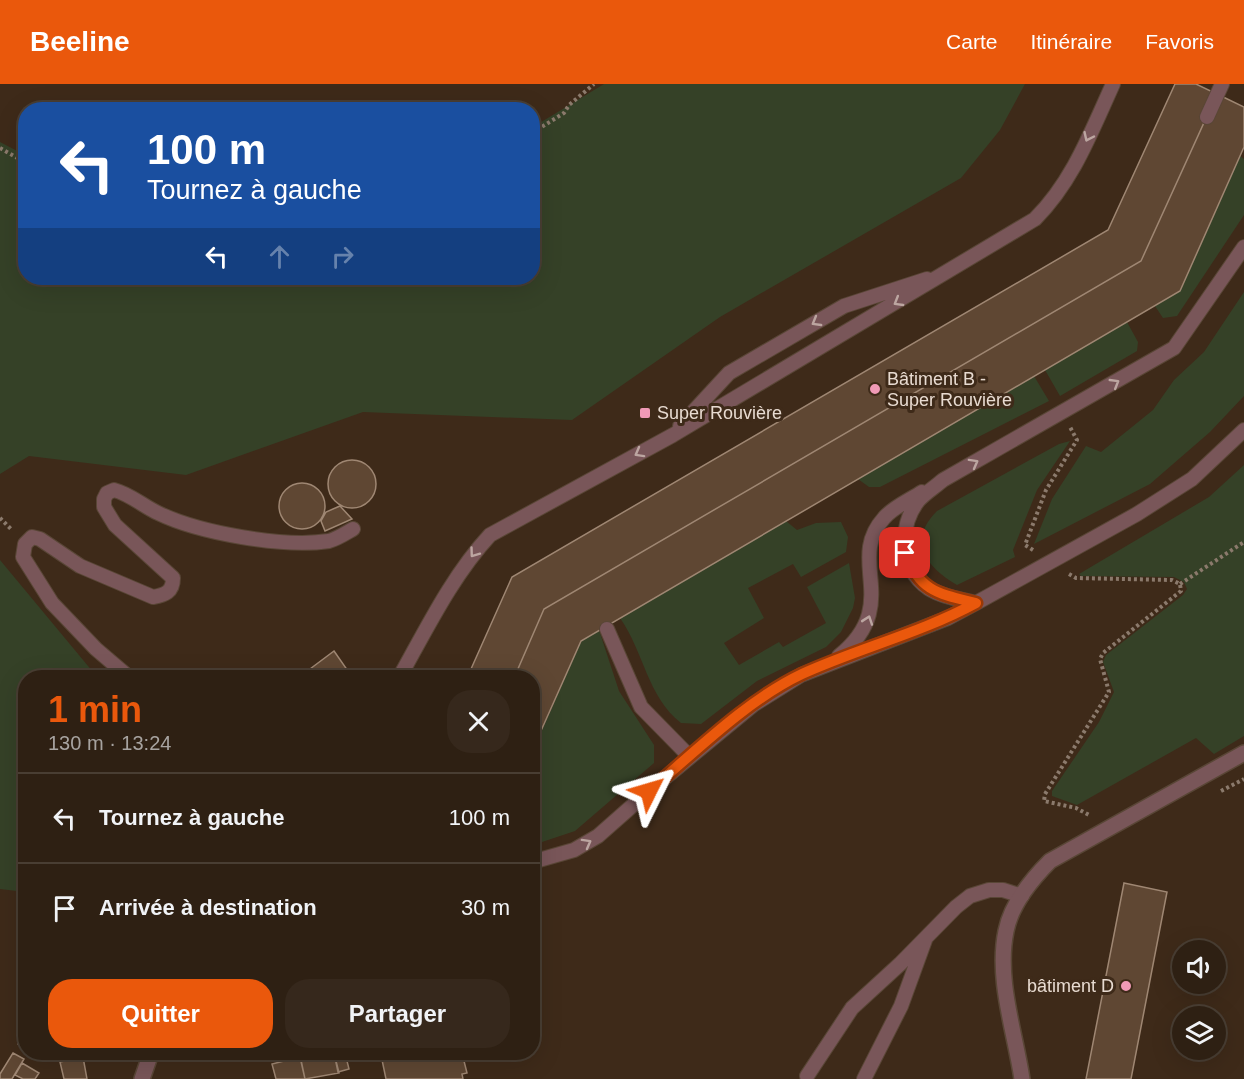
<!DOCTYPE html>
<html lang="fr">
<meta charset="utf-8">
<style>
body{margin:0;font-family:Helvetica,sans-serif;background:#36281c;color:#f1f3f6;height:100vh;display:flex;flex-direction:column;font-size:22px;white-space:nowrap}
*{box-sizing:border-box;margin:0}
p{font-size:20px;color:#a7a3a0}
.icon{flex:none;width:33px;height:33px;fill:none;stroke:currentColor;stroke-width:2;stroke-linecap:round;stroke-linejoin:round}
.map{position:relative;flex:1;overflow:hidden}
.side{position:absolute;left:18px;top:586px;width:522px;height:390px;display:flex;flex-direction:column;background:#2e2013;border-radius:24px;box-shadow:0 6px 24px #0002,0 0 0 2px #493e33}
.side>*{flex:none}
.guide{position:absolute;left:18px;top:18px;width:522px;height:183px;border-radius:24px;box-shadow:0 6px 24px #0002,0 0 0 2px #493e33;background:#1a4fa0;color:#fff;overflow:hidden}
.fabs{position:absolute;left:1172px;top:856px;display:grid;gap:12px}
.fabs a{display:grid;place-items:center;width:54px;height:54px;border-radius:50%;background:#2e2013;box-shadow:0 6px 24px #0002,0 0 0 2px #493e33;font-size:30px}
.pin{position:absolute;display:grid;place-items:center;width:51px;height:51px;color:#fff;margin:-26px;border-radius:12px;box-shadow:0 3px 9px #0006}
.me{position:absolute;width:66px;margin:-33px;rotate:50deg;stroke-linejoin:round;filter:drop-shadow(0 0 4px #0008)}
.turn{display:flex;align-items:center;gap:21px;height:126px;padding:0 30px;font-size:27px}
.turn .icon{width:78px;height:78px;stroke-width:2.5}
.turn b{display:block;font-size:42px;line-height:51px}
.lanes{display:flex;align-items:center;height:57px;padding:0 30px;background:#0003;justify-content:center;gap:30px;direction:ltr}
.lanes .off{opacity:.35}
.round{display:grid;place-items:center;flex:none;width:63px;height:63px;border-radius:24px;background:#36281c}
.summary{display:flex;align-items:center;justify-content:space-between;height:102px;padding:0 30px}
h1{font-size:36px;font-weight:600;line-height:45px;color:#ea580c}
.primary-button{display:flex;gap:12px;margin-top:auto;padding:12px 30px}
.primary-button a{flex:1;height:69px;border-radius:24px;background:#ea580c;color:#fff;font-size:24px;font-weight:600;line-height:69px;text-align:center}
.primary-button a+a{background:#36281c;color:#f1f3f6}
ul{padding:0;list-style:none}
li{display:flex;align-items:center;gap:18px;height:90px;padding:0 30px;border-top:2px solid #493e33}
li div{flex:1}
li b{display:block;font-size:22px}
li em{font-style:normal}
header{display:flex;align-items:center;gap:36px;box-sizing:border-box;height:84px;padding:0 30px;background:#ea580c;color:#fff}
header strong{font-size:28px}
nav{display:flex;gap:33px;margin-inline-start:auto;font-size:21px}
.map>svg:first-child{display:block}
.green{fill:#354127}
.building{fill:#5f4733;stroke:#9f8773;stroke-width:1.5}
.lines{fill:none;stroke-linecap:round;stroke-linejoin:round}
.service-casing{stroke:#594636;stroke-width:16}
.minor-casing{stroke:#594636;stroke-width:18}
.path{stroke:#8b7a6c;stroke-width:4;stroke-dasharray:3 3;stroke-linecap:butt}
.service{stroke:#795659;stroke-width:14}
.minor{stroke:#795659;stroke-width:15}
.oneway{stroke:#bca6a1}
.route-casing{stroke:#983908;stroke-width:15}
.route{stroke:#ea580c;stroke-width:10}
.poi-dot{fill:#f09ab6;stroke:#3e2a19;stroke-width:2}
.labels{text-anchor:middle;stroke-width:6;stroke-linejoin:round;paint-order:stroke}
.poi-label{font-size:18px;fill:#e8dbd1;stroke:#3e2a19;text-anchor:start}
</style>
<header>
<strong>Beeline</strong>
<nav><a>Carte</a><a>Itinéraire</a><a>Favoris</a></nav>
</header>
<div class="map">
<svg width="1244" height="995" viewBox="0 0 1244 995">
<rect width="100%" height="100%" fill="#3e2a19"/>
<!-- green -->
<path class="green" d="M604 0H1025L1000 46 961 94 720 233 572 336 363 328 186 391 29 372 0 390V58L25 71 26 194H532L533 43Z
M1240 72 1244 75V131L1177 232 1163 234 1155 222 1180 207Z
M1244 208V312L1210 348 1150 400 1034 460 1052 415 1086 362 1101 368 1153 326 1174 296 1204 268Z
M1127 238 1138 258 1137 267 1060 312 1045 286Z
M1034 292 1049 317 880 403H869L858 395Z
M1070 357 1037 406 1013 466 1015 473 957 501C927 483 906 458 937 427L1059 360Z
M1244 381V652L1214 670 1196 654 1077 721 1052 712V707L1099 638 1114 608 1103 578 1106 571 1183 511 1187 505 1184 498 1174 493 1081 492 1079 490 1209 413Z
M786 437 797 446 816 439 841 438 848 453 846 468 801 493 793 480 748 504 764 534 724 559 739 581 779 558 783 563 826 539 807 503 849 479 855 514 853 524 841 548 826 563 757 597 701 640 681 639C647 612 644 568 620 534Z
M0 476 98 594H26L25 808 0 805Z
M599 546 619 607 654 661V679L575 747 533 761V667L581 557Z"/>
<!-- building -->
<path class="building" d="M1175 0H1196L1217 10 1141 177 544 525 514 594H467L512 493 1108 146Z
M1217 10 1244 23V63L1180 207 581 557 532 667V594H514L544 525 1141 177Z
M328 400a24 24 0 1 1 48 0a24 24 0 1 1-48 0Z
M279 422a23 23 0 1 1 46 0a23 23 0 1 1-46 0Z
M340 422 352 435 325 447 321 437 326 428Z
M334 567 348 587 339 594H298Z
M1124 799 1167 808 1131 995H1086Z
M26 947V965L18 960Z
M13 969 24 975 12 995H0V990Z
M334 969H345L349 985 338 988Z
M334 969 339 989 305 995 301 976Z
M391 969H462L467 989 462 990 463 995H386L381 971Z
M83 973 87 995H64L60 978Z
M300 973 305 995H276L272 980Z
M22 979 39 989 35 995H23L15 991Z"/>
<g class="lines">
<defs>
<path id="service" d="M1207 33 1222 0
M680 342 729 289 844 222 927 195
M976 519 1137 430 1192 395 1244 346
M607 545 641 623 690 673
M839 572C903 520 845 477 884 434 893 423 910 416 922 408
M130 594 96 565 52 519 23 473 25 460 32 453 40 455 80 482 153 513C165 511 173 508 173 494L115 441 104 423V415L107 409 114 406C130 410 143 422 158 429 199 449 284 464 329 457 337 455 346 449 353 445
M399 594C426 546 452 492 490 451L673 351 1035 135C1073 97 1091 48 1113 0
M532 778 574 766 598 752 649 707 753 621 801 591 948 534 976 519C960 515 942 513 928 504 900 485 898 443 918 417 925 409 935 403 943 396L1174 264 1244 163
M807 992 852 924 900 880 956 823 970 812 989 806H1003L1022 812
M864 995 901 922 925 856"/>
<path id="minor" d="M142 995 151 969
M1022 995C1015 948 996 895 1006 847 1011 821 1032 795 1050 777L1244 669"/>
</defs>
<!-- service casing -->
<use href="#service" class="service-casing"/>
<!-- minor casing -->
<use href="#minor" class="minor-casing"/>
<!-- path -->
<path class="path" d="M532 49 564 29 569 21 594 0
M0 64 26 79
M0 434 12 446
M1033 466 1025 461 1046 406 1077 356 1070 343
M1069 490 1076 494 1172 496 1180 500 1181 507 1103 569 1100 575 1109 608 1045 710 1044 717 1076 724 1091 732
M1180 500 1244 458
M1221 707 1244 695"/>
<!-- service -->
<use href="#service" class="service"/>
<!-- minor -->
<use href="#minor" class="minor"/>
</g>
<!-- one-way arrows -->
<defs><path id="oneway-chevron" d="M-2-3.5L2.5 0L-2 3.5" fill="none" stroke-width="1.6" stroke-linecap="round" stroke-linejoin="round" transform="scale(1.5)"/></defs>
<g class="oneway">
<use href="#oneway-chevron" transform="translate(1088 53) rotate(115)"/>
<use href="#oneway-chevron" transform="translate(898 218) rotate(149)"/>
<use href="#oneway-chevron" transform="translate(816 238) rotate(150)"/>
<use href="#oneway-chevron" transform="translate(1115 299) rotate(-31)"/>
<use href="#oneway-chevron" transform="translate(639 369) rotate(151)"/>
<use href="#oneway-chevron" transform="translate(974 379) rotate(-29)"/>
<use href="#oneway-chevron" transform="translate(474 469) rotate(126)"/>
<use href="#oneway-chevron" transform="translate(868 536) rotate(-71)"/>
<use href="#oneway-chevron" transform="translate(587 759) rotate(-29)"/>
</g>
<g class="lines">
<defs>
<path id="route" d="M649 707C695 668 747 616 802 590 859 564 921 549 976 519 939 510 920 508 905 469"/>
</defs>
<!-- route casing -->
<use href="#route" class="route-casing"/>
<!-- route -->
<use href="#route" class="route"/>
</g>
<!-- markers -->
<g class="poi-dot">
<circle cx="875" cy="305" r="6"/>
<rect x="639" y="323" width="12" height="12" rx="3"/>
<circle cx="1126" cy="902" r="6"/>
</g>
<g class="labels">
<!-- poi labels -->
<g class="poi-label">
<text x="887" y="301">Bâtiment B -<tspan x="887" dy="21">Super Rouvière</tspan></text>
<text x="657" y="335">Super Rouvière</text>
<text x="1114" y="908" text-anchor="end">bâtiment D</text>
</g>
</g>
</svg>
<div class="fabs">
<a><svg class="icon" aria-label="sound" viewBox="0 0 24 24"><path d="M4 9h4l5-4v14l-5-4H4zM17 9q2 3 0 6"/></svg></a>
<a><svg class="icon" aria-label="layers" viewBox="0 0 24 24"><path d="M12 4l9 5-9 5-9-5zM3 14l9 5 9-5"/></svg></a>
</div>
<div class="pin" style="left:905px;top:469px;background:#d93025"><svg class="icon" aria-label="arrive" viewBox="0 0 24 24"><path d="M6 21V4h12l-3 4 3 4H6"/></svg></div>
<svg class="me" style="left:649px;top:707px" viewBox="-20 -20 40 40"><path d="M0-17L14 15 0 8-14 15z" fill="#ea580c" stroke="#fff" stroke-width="4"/></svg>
<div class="guide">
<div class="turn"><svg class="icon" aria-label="left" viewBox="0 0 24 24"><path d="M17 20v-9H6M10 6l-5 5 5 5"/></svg><div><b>100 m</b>Tournez à gauche</div></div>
<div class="lanes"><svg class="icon" aria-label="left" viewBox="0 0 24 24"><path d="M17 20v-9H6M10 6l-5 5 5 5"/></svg><svg class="icon off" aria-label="ahead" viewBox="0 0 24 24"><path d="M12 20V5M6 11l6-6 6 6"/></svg><svg class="icon off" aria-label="right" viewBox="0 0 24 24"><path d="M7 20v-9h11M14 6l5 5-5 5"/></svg></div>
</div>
<section class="side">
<div class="summary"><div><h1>1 min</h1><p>130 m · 13:24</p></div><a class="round"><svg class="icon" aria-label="close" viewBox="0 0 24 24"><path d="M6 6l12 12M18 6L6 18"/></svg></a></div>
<ul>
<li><svg class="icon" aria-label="left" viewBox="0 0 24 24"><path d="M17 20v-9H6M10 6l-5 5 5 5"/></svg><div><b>Tournez à gauche</b></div><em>100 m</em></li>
<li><svg class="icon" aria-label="arrive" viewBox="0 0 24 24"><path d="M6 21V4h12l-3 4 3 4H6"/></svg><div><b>Arrivée à destination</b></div><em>30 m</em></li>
</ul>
<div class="primary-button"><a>Quitter</a><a>Partager</a></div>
</section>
</div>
